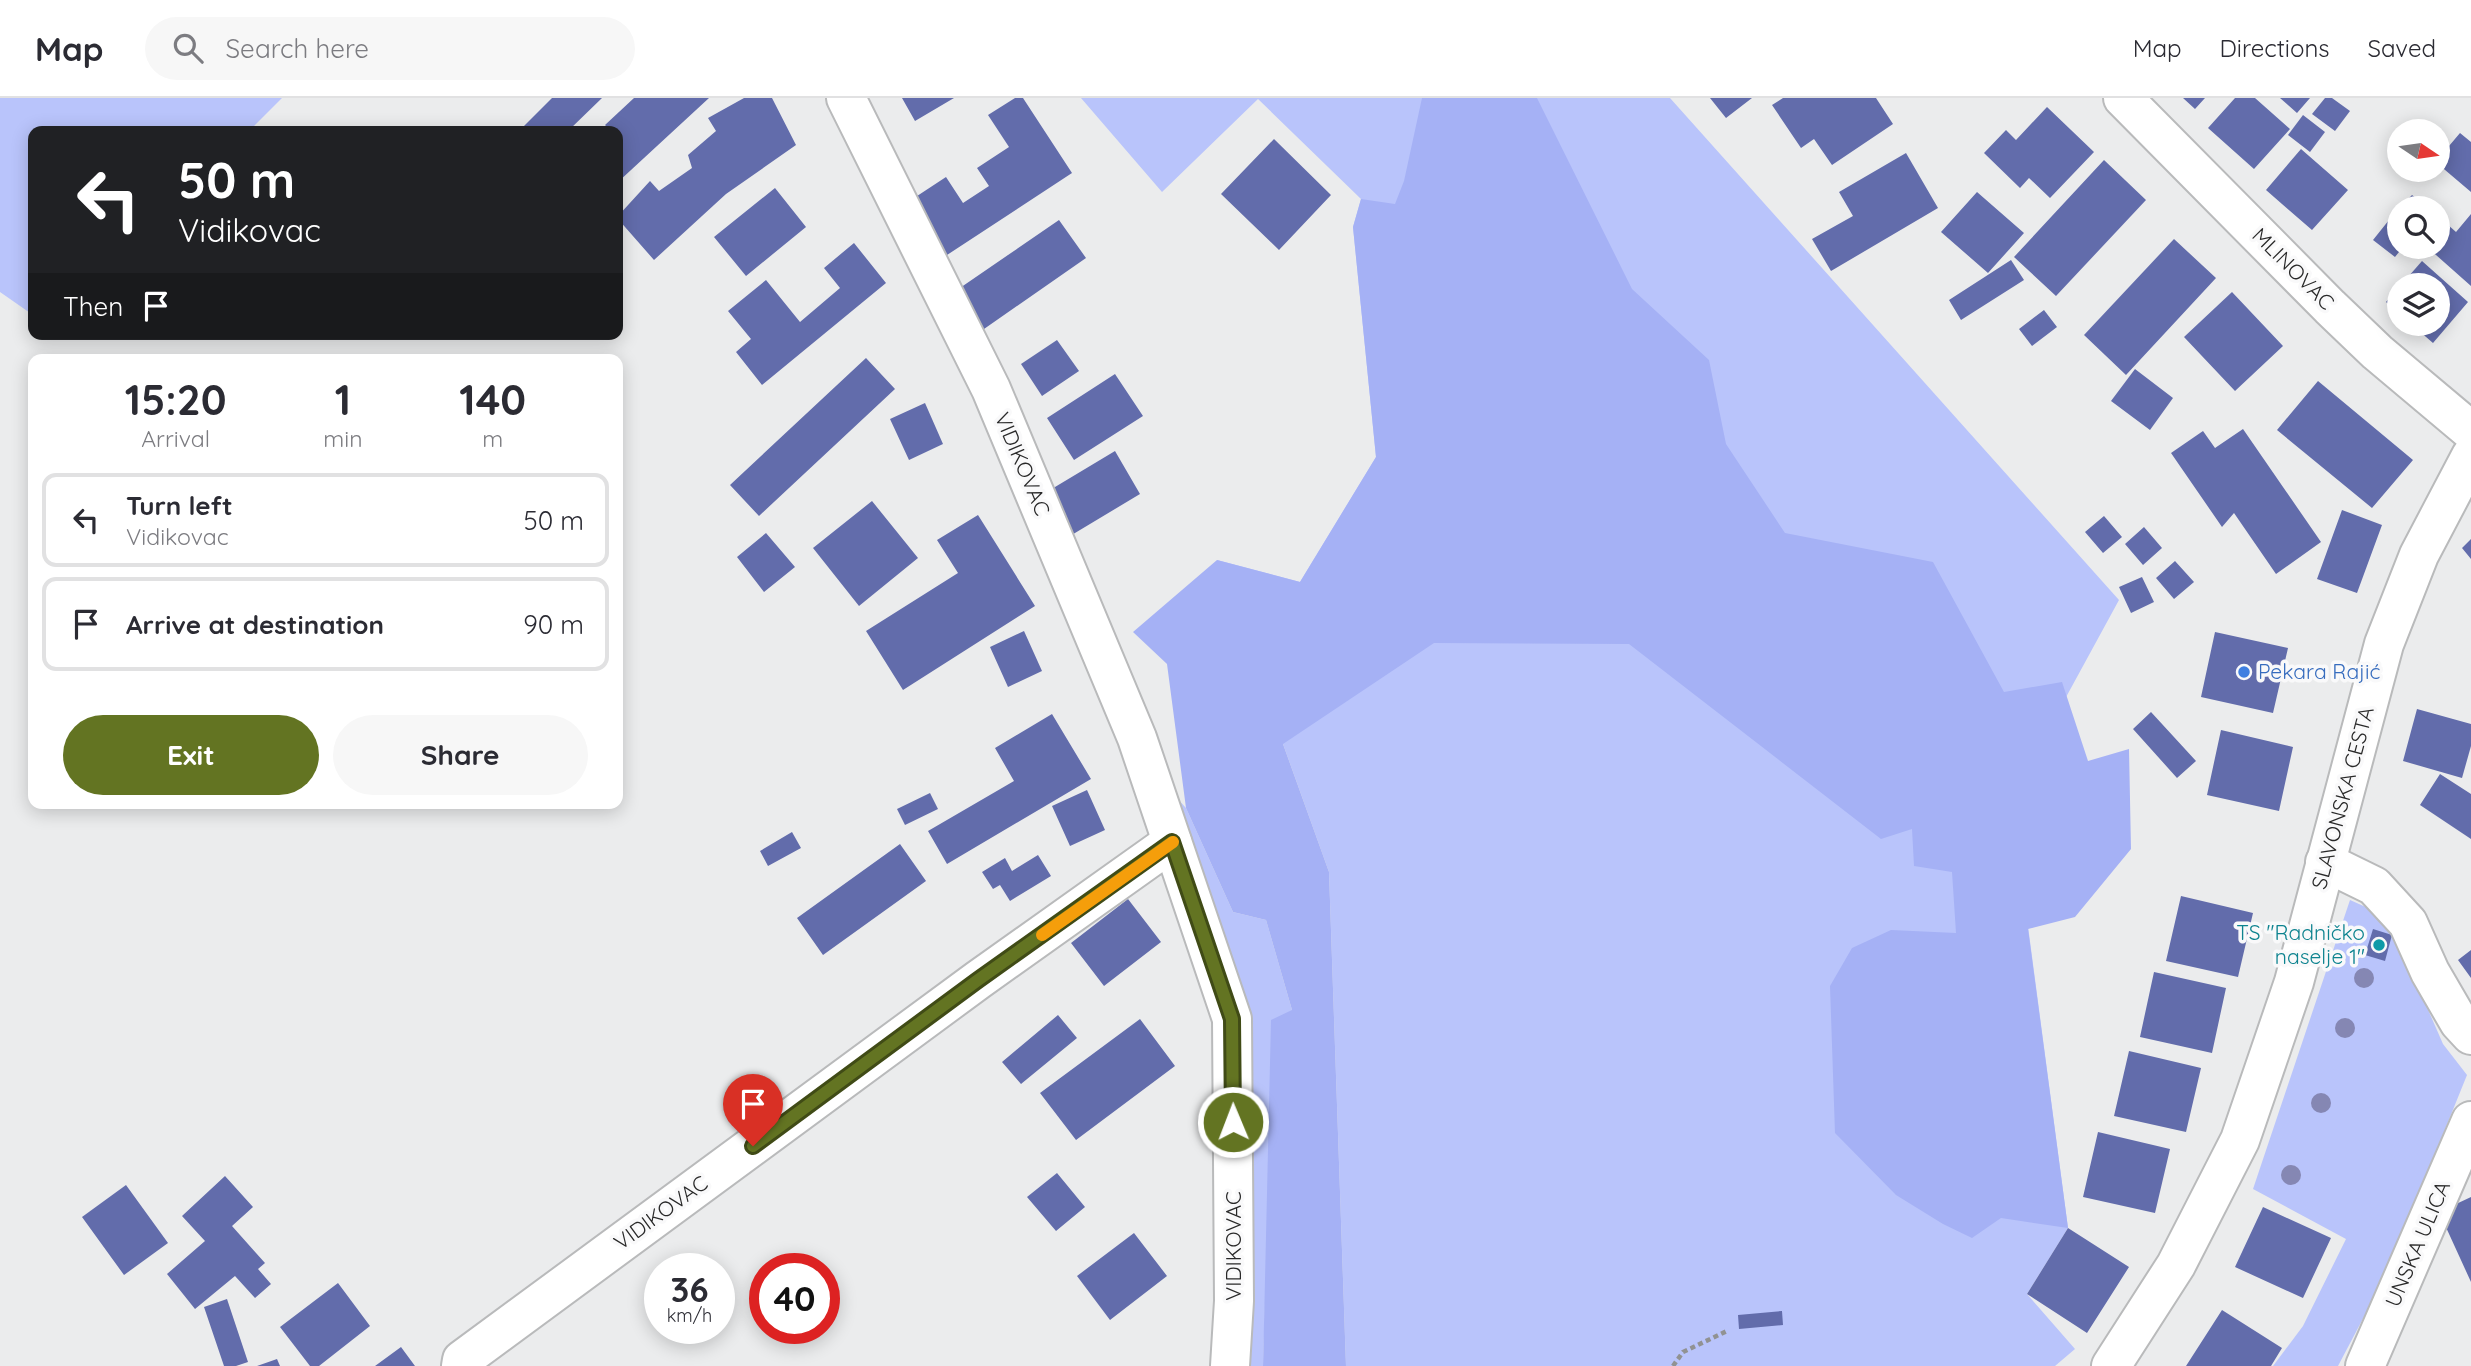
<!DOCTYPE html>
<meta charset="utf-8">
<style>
body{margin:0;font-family:Quicksand,sans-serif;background:#f7f7f7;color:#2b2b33;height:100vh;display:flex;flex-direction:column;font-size:26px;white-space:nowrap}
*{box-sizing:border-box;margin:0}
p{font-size:23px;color:#7c7c81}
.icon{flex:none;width:38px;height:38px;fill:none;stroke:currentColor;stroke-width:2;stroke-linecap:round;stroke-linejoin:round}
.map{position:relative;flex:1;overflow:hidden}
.sheet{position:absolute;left:28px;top:256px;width:595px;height:455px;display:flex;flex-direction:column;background:#fff;border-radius:14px;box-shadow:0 4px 18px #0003}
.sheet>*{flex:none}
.top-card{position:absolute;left:28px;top:28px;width:595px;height:214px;border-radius:14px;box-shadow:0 4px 18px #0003;background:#202124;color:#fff;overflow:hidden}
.needle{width:46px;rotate:103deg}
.controls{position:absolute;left:2387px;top:21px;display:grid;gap:14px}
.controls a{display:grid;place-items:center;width:63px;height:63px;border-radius:50%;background:#fff;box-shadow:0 4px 18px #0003;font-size:35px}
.speed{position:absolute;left:644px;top:1155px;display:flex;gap:14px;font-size:35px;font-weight:700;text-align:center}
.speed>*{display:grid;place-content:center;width:91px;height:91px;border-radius:50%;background:#fff;box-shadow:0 4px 18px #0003;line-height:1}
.speed small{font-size:18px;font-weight:400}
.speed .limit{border:10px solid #d22;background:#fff;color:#111}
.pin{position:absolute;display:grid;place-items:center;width:60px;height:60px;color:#fff;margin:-72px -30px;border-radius:50% 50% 50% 0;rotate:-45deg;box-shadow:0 0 7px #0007}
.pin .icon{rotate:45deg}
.me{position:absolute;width:77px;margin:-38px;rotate:359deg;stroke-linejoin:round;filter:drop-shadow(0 0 5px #0008)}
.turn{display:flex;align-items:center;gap:24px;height:147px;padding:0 35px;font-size:32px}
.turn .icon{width:91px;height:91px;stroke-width:2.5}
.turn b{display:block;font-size:49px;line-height:60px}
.then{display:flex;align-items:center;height:66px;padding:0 35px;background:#0003;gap:14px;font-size:26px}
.eta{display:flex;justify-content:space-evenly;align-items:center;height:119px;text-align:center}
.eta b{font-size:42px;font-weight:700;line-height:49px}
.cta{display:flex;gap:14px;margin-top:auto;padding:14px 35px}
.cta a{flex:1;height:80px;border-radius:42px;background:#637422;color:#fff;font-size:28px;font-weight:700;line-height:80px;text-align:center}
.cta a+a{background:#f7f7f7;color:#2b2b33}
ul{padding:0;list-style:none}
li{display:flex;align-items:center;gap:21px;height:94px;margin:0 14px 10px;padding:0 21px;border:4px solid #e1e1e2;border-radius:14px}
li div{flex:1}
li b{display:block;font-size:26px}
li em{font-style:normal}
header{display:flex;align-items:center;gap:42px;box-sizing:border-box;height:98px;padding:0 35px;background:#fff;border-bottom:2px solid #e1e1e2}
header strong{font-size:33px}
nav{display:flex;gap:38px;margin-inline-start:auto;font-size:24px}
.search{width:490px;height:63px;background:#f7f7f7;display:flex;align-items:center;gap:18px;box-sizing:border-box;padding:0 24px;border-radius:38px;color:#7c7c81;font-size:26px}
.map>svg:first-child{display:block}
.green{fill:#b9c4fb}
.forest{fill:#a5b1f5}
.building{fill:#626cab}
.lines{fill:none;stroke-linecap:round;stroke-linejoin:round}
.minor-casing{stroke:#b9babb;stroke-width:42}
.tertiary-casing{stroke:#b9babb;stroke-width:42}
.primary-casing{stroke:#b9babb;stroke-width:42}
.path{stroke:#919292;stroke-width:4.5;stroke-dasharray:5 3.5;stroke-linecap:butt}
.minor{stroke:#fff;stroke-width:38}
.tertiary{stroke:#fff;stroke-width:38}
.primary{stroke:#fff;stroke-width:38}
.tree{fill:#8587b3}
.route-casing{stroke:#404b16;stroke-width:18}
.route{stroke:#637422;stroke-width:12}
.slow{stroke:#f59e0b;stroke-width:12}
.shop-dot{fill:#3f7fe0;stroke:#f9f9fa;stroke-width:2.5}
.culture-dot{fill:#0f9aa8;stroke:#f9f9fa;stroke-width:2.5}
.labels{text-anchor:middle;stroke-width:7;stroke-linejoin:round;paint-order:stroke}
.street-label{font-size:21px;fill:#292929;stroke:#f9f9fa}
.shop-label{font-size:21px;fill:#366cbe;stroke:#f9f9fa;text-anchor:start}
.culture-label{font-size:21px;fill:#0d838f;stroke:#f9f9fa;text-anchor:end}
</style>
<header>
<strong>Map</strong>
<div class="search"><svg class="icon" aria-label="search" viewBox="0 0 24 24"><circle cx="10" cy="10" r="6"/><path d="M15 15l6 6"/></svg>Search here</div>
<nav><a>Map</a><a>Directions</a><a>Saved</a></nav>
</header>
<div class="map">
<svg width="2471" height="1268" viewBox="0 0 2471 1268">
<rect width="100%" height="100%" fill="#ebeced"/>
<!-- green -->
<path class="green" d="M0 0H282L249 33H33V217L0 194Z
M1081 0H1670L2119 502 2011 700 2068 1130 2027 1196 2075 1251 2055 1268H1346L1329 774 1217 462 1300 484 1376 359 1353 129 1361 101 1258 1 1162 94Z
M1146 666 1186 710 1233 814 1266 822 1292 912 1265 1205 1263 1268H1230L1232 921Z
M2350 802 2377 814 2392 829 2443 946 2467 977 2387 1175 2338 1268H2273L2303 1228 2346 1141 2253 1091Z"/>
<!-- forest -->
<path class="forest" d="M1422 0H1537L1632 191 1709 262 1726 346 1785 435 1933 464 2004 594 2062 584 2088 663 2129 651 2131 751 2075 819 2028 831 2068 1130 2001 1120 1972 1140 1943 1126 1896 1097 1835 1035 1830 888 1852 850 1891 832 1956 835 1952 774 1914 768 1912 731 1881 741 1629 546 1434 545 1283 646 1329 774 1346 1268H1263L1271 922 1292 912 1266 822 1233 814 1186 710 1167 566 1133 534 1217 462 1300 484 1376 359 1353 129 1361 101 1395 106 1404 83Z"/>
<!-- building -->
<path class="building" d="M552 0H602L568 33H519Z
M634 0H709L618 84V33H611L605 27Z
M744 0H772L796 47 726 96 654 162 618 121V118L650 83 659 93 692 70 688 57 716 33 708 20Z
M902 0H954L915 23Z
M1015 0H1023L1072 75 947 157 911 102 946 79 963 105 989 88 977 70 1009 49 988 17Z
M1710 0H1752L1726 20Z
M1783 0H1876L1893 26 1832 67 1814 41 1801 50 1772 7Z
M2183 0H2205L2195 11Z
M2235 0H2255L2290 31 2254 71 2208 30Z
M2280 0H2310L2297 15Z
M2325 0H2332L2350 13 2335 33 2312 16Z
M2047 9 2094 54 2050 100 2029 80 2020 90 1984 55 2006 32 2016 42Z
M2303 17 2325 34 2310 54 2288 37Z
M2460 35 2471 44V94L2438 66V61Z
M1274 41 1331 97 1279 152 1221 96Z
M2301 51 2348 92 2312 132 2266 92Z
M1906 55 1938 110 1831 173 1812 141 1853 118 1839 94Z
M2104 62 2146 102 2056 198 2014 159Z
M775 90 806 129 746 178 714 139Z
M1977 94 2024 135 1988 175 1941 134Z
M2412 97 2429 110H2400Z
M2471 116V188L2427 149H2438V118L2456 134Z
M1059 122 1086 160 984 231 957 192Z
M2389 122 2399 130V149H2403L2395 159 2373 142Z
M2174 141 2216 180 2126 277 2084 237Z
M854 145 886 185 762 287 736 254 751 241 728 213 766 182 800 224 840 190 824 170Z
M2011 162 2024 182 1961 222 1949 202Z
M2422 163 2468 204 2433 245 2411 226H2438V187H2401Z
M2399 189V215L2386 204Z
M2232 194 2283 248 2235 293 2184 239Z
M2044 212 2057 229 2032 248 2019 231Z
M1057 242 1079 273 1042 298 1021 266Z
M866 260 895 291 759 418 730 387Z
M2135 271 2173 300 2150 332 2111 303Z
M1115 276 1143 318 1074 362 1047 320Z
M2318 283 2413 362 2372 410 2277 332Z
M925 305 943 346 909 362 890 321Z
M2243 331 2321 444 2276 476 2234 415 2222 429 2171 355 2203 333 2215 350Z
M1115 353 1140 396 1070 438 1045 395Z
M872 403 918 460 859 508 813 450Z
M2342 412 2382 427 2357 495 2317 481Z
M978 417 1035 508 903 592 866 533 958 475 937 442Z
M2104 418 2122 439 2103 455 2085 434Z
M2144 429 2162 450 2143 467 2125 446Z
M766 435 795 469 764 494 737 459Z
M2471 441V461L2462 450Z
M2175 463 2194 484 2174 501 2156 480Z
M2142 479 2154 504 2131 515 2119 489Z
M1024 533 1042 573 1008 589 990 549Z
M2215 534 2288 550 2273 615 2201 599Z
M2417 611 2471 626V648L2462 680 2403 663Z
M2151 614 2196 663 2177 680 2133 631Z
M1052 616 1091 681 947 766 928 733 1014 683 995 650Z
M2221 632 2293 649 2279 713 2207 697Z
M2440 676 2471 696V741L2420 707Z
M1087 692 1105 732 1070 748 1052 708Z
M930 695 938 711 905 727 897 711Z
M792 734 801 750 768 768 760 753Z
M900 746 926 783 823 857 797 820Z
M1038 757 1051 778 1010 803 1000 787 993 791 982 774 1005 760 1012 773Z
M2181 798 2253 815 2238 879 2166 863Z
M1128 801 1161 844 1104 888 1071 845Z
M2373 831 2392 837 2385 863 2365 857Z
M2471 852V880L2458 862Z
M2154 874 2226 890 2212 955 2140 939Z
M1058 917 1077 940 1021 986 1002 964Z
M1140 921 1175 968 1076 1042 1040 995Z
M2129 953 2201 970 2186 1034 2114 1018Z
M2098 1034 2170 1051 2155 1115 2083 1099Z
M1057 1075 1085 1109 1056 1133 1027 1099Z
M225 1078 253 1109 232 1128 265 1165 258 1171 271 1186 255 1200 235 1178 195 1211 167 1176 205 1143 182 1118Z
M126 1087 168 1145 124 1177 82 1119Z
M2471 1099V1184L2439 1114Z
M2263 1109 2331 1140 2303 1200 2235 1169Z
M2068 1130 2129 1169 2087 1235 2027 1196Z
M1134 1135 1167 1178 1110 1222 1077 1178Z
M338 1185 370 1228 319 1268H310L280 1229Z
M227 1201 248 1264 236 1268H224L204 1209Z
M2222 1212 2282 1250 2271 1268H2186Z
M1782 1213 1783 1227 1739 1231 1738 1217Z
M401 1249 415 1268H375Z
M277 1261 280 1268H257Z"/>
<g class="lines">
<defs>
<path id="minor" d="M2123 0 2330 209 2377 254 2471 333
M2325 764 2374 788 2408 825 2430 874 2459 924 2471 937
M461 1268 462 1262 978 882 1172 744
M2365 1268 2471 1023"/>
<path id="tertiary" d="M846 0 991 291 1137 640 1232 921 1234 1203 1230 1268"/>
<path id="primary" d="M2111 1268 2176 1167 2240 1042 2294 884 2384 546 2419 457 2471 358"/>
</defs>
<!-- minor casing -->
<use href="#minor" class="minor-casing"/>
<!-- tertiary casing -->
<use href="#tertiary" class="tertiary-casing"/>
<!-- primary casing -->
<use href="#primary" class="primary-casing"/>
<!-- path -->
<path class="path" d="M1673 1268 1683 1254 1727 1233"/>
<!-- minor -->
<use href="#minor" class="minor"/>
<!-- tertiary -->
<use href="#tertiary" class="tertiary"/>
<!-- primary -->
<use href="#primary" class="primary"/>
</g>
<!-- trees -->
<g class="tree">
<circle cx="2364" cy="880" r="10"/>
<circle cx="2345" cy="930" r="10"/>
<circle cx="2321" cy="1005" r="10"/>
<circle cx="2291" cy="1077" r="10"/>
</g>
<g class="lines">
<defs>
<path id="route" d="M753 1048 978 882 1172 744 1232 921 1233 1024"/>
</defs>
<!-- route casing -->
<use href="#route" class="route-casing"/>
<!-- route -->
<use href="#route" class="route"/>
<!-- slow -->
<path class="slow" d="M1042 837 1173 744"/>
</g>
<!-- markers -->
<circle class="shop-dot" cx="2244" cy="574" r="7"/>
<circle class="culture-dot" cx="2379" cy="847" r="7"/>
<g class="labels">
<!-- street labels -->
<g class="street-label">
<text transform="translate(2293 171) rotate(45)" y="7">MLINOVAC</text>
<text transform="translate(1022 366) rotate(67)" y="7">VIDIKOVAC</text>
<text transform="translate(2343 700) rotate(-75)" y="7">SLAVONSKA CESTA</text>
<text transform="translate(661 1115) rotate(-36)" y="7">VIDIKOVAC</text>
<text transform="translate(2418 1146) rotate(-67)" y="7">UNSKA ULICA</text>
<text transform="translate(1234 1148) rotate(-90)" y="7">VIDIKOVAC</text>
</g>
<!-- shop labels -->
<g class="shop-label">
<text x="2258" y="581">Pekara Rajić</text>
</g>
<!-- culture labels -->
<g class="culture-label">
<text x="2365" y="842">TS "Radničko<tspan x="2365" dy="24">naselje 1"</tspan></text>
</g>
</g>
</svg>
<div class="controls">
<a><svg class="needle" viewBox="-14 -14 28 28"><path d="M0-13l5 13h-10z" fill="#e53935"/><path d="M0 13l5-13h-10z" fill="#7c7c81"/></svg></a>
<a><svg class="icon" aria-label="search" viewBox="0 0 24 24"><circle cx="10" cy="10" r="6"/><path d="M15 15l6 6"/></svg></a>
<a><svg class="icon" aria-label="layers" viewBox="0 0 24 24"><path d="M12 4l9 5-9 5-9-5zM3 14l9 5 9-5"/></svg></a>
</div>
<div class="speed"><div>36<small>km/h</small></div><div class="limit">40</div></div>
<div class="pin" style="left:753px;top:1048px;background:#d93025"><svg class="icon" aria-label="arrive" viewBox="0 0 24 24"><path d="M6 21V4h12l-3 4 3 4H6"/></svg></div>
<svg class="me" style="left:1233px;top:1024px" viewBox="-20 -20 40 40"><circle r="17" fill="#637422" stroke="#fff" stroke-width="3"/><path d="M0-11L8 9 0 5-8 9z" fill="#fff"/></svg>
<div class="top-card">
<div class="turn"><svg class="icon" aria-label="left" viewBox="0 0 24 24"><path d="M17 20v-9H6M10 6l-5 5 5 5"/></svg><div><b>50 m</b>Vidikovac</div></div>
<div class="then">Then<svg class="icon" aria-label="arrive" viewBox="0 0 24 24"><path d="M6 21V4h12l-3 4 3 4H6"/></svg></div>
</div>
<section class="sheet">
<div class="eta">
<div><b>15:20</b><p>Arrival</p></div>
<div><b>1</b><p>min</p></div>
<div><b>140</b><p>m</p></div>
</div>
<ul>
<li><svg class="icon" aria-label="left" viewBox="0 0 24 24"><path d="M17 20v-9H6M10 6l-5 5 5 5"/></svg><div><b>Turn left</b><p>Vidikovac</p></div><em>50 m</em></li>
<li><svg class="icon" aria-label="arrive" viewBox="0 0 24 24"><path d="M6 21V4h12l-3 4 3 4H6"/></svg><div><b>Arrive at destination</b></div><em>90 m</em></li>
</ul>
<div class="cta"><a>Exit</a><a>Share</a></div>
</section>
</div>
